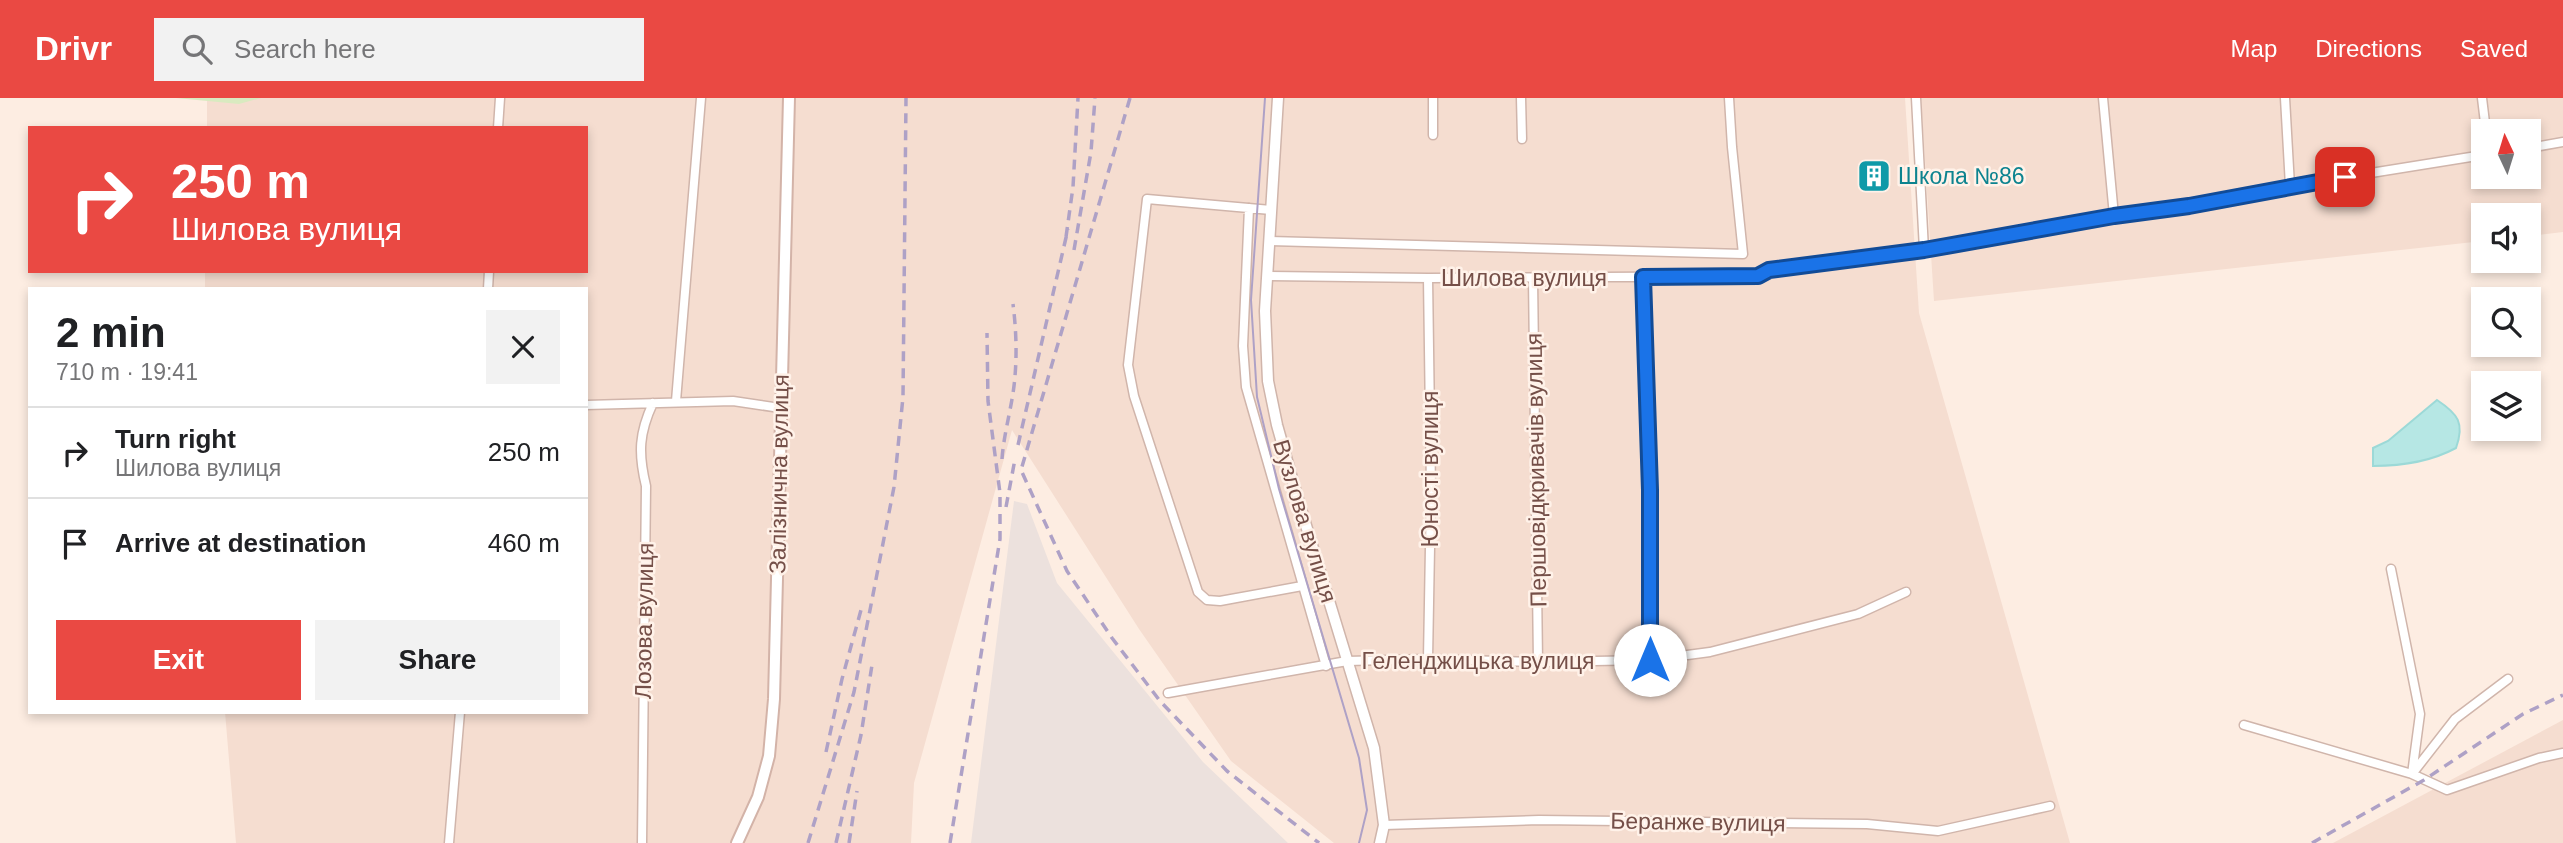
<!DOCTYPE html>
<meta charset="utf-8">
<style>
body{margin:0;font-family:Arial,sans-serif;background:#f2f2f2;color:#202124;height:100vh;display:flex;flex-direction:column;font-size:26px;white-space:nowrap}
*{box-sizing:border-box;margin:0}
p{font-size:23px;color:#757577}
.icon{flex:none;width:38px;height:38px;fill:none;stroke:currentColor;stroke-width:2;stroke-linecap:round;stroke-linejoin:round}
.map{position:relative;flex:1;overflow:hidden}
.side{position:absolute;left:28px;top:189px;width:560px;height:427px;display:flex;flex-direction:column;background:#fff;border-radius:0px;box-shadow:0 4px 10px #0003}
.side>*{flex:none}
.top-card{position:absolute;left:28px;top:28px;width:560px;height:147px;border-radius:0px;box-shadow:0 4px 10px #0003;background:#ea4943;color:#fff;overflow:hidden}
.needle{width:46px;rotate:356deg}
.buttons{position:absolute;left:2471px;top:21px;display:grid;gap:14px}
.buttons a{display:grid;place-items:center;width:70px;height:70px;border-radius:0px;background:#fff;box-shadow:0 4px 10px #0003;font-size:35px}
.pin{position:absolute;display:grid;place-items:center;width:60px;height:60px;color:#fff;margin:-30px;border-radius:14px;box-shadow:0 4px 10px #0006}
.me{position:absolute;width:77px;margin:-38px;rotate:0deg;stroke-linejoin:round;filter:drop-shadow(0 0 5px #0008)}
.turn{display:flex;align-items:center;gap:24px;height:147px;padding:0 28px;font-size:32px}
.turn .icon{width:91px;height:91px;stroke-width:2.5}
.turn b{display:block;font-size:49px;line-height:60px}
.round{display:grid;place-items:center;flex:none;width:74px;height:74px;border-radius:0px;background:#f2f2f2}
.headline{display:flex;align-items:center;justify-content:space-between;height:119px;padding:0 28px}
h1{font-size:42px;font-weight:700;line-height:52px}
.button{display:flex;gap:14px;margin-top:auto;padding:14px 28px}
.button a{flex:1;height:80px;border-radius:0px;background:#ea4943;color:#fff;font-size:28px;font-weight:700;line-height:80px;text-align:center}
.button a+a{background:#f2f2f2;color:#202124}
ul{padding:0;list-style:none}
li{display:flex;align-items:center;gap:21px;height:91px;padding:0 28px;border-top:2px solid #e0e0e0}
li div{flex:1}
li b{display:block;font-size:26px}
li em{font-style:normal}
header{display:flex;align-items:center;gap:42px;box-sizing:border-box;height:98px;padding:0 35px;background:#ea4943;color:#fff}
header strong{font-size:33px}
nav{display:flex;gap:38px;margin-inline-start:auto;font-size:24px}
.search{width:490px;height:63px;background:#f2f2f2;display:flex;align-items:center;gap:18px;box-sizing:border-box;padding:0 24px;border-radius:0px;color:#757577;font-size:26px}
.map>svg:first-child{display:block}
.residential{fill:#f5ddd0;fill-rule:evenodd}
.industrial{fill:#ece1dd}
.green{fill:#d9eac0}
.water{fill:#b6e7e4;stroke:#9cd9d7;stroke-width:2}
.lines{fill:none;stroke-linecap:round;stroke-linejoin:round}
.minor-casing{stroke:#d0b5ab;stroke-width:11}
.tertiary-casing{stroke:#d0b5ab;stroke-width:13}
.secondary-casing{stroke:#d3b3a8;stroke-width:14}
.minor{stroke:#fff;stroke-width:8}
.tertiary{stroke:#fff;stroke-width:10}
.secondary{stroke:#fff;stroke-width:10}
.tram{stroke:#aea1c6;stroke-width:2}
.rail{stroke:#aea1c6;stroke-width:3.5;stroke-dasharray:10 7;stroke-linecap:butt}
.route-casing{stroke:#114b97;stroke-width:18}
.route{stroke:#1a73e8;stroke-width:12}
.labels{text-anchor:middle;stroke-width:5;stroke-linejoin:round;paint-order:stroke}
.culture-label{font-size:23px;fill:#0d838f;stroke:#fff2e9;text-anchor:start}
.street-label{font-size:23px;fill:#754f48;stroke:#fff2e9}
</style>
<header>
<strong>Drivr</strong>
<div class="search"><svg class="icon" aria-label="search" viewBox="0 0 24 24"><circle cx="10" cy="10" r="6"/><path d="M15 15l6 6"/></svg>Search here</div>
<nav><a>Map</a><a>Directions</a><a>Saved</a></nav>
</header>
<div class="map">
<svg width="2563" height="745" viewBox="0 0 2563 745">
<rect width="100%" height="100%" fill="#fdede2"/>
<!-- residential -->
<path class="residential" d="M207 0H1905L1919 215 2070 745H1334L1231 663 1139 531 1012 332 914 685 911 745H236L225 614H586V191H205V173H586V30H207Z
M1921 0H2563V134L2529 138V117H2483V143L1934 203ZM2483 33H2529V79H2483Z
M2563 622V745H2333Z"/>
<!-- industrial -->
<path class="industrial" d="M1014 403 1027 406 1057 485 1203 664 1288 745H971Z"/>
<!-- green -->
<path class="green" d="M176 0H261L239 6Z"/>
<!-- water -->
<path class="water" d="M2437 302C2458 316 2465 325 2456 350 2430 364 2403 368 2373 368V350L2388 343Z"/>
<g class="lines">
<defs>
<path id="minor" d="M1521 0 1522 41
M1916 0 1924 152
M2103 0 2114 118
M2285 0 2290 88
M2482 0 2486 33
M498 30 500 0
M1433 37V0
M2529 50 2563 44
M1249 110 1243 248 1246 289 1326 568
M1271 112 1147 101 1128 267 1134 298 1198 494 1207 502 1220 503 1302 488
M1269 143 1743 156 1732 49 1729 0
M1268 178 1428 180 1758 178 1769 172 1924 152 2114 118 2189 108 2290 88 2483 57
M1643 179 1650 392V562
M1533 180 1538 564
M488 191 489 173
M676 303 701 0
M586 307 733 303 780 310
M1428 561 1431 393 1428 180
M2508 581 2455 621 2412 676 2447 692 2539 660 2563 655
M1168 595 1347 563 1428 561 1538 564 1650 562 1710 554 1858 516 1906 494
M2244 627 2412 676 2420 616 2391 471
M1384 727 1539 722 1867 726 1938 733 2050 708
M449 745 460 614
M642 745 646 388C638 355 639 335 653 305"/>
<path id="tertiary" d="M1278 0 1265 213 1268 283 1277 327 1297 398 1374 650 1384 727 1380 745"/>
<path id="secondary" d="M737 745 758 699 769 658 774 601 789 0"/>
</defs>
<!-- minor casing -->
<use href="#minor" class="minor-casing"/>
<!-- tertiary casing -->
<use href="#tertiary" class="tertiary-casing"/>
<!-- secondary casing -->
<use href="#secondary" class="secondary-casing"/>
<!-- minor -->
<use href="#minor" class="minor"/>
<!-- tertiary -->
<use href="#tertiary" class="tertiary"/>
<!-- secondary -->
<use href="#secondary" class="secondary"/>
<!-- tram -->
<path class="tram" d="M1265 0 1251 202 1257 299 1279 391 1359 660 1367 712 1359 745"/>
<!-- rail -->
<path class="rail" d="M1130 0 1021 372 1067 473 1112 540 1160 603 1227 673 1319 745
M1066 139 1073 89 1078 0
M1074 152 1091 54 1095 0
M1018 347 1068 131
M1002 361C1004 333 1013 306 1015 278 1017 254 1016 230 1013 206
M1006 409 1015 361
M826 654 842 581 861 512
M808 745 854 594 894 389 903 299 906 0
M836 745 861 637 872 567
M849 745 857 693
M950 745 1000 441V395L988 303 987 235
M2312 745 2424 682 2523 616 2563 597"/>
</g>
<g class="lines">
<defs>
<path id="route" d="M1650 562V392L1643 179 1758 178 1769 172 1924 152 2114 118 2189 108 2345 79"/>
</defs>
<!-- route casing -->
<use href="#route" class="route-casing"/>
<!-- route -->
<use href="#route" class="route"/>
</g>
<!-- icons -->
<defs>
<symbol id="building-square" viewBox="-11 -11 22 22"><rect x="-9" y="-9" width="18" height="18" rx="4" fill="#0f9aa8" stroke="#fff2e9"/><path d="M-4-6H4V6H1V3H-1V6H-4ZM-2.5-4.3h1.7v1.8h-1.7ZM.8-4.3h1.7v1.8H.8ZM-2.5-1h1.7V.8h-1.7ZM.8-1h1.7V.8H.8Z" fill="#fff"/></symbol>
</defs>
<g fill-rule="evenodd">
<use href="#building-square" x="1855" y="59" width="38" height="38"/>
</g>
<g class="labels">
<!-- culture labels -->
<g class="culture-label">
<text x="1898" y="86">Школа №86</text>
</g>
<!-- street labels -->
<g class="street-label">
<text x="1524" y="188">Шилова вулиця</text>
<text transform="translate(1430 371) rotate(-90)" y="8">Юності вулиця</text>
<text transform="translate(1536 372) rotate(-91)" y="8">Першовідкривачів вулиця</text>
<text transform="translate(779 376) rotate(-89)" y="8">Залізнична вулиця</text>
<text transform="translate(1305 423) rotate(73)" y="8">Вузлова вулиця</text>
<text transform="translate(644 523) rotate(-89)" y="8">Лозова вулиця</text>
<text x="1478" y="571">Геленджицька вулиця</text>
<text transform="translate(1698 724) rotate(1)" y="8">Беранже вулиця</text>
</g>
</g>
</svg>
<div class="buttons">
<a><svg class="needle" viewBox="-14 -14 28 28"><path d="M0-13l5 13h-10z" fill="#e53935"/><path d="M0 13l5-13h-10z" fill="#757577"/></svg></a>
<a><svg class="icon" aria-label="sound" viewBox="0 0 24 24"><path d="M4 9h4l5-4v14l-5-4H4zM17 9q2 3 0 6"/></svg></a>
<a><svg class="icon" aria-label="search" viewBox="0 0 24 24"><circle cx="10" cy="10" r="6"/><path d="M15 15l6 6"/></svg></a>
<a><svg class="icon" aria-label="layers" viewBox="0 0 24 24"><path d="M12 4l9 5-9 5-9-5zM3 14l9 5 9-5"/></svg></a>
</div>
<div class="pin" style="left:2345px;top:79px;background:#d93025"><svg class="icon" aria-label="arrive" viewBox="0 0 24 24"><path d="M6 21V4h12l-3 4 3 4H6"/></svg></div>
<svg class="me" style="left:1650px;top:562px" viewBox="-20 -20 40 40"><circle r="19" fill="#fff"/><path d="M0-13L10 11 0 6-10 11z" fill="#1a73e8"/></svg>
<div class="top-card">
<div class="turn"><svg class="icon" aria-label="right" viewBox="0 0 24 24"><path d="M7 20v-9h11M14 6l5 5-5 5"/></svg><div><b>250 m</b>Шилова вулиця</div></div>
</div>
<section class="side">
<div class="headline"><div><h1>2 min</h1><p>710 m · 19:41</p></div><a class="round"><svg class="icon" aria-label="close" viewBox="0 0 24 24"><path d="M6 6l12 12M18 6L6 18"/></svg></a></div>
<ul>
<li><svg class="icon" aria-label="right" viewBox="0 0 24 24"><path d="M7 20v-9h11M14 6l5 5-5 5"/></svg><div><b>Turn right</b><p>Шилова вулиця</p></div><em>250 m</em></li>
<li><svg class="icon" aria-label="arrive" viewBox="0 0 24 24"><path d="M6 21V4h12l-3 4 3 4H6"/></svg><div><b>Arrive at destination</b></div><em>460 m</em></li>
</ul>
<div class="button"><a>Exit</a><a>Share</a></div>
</section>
</div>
